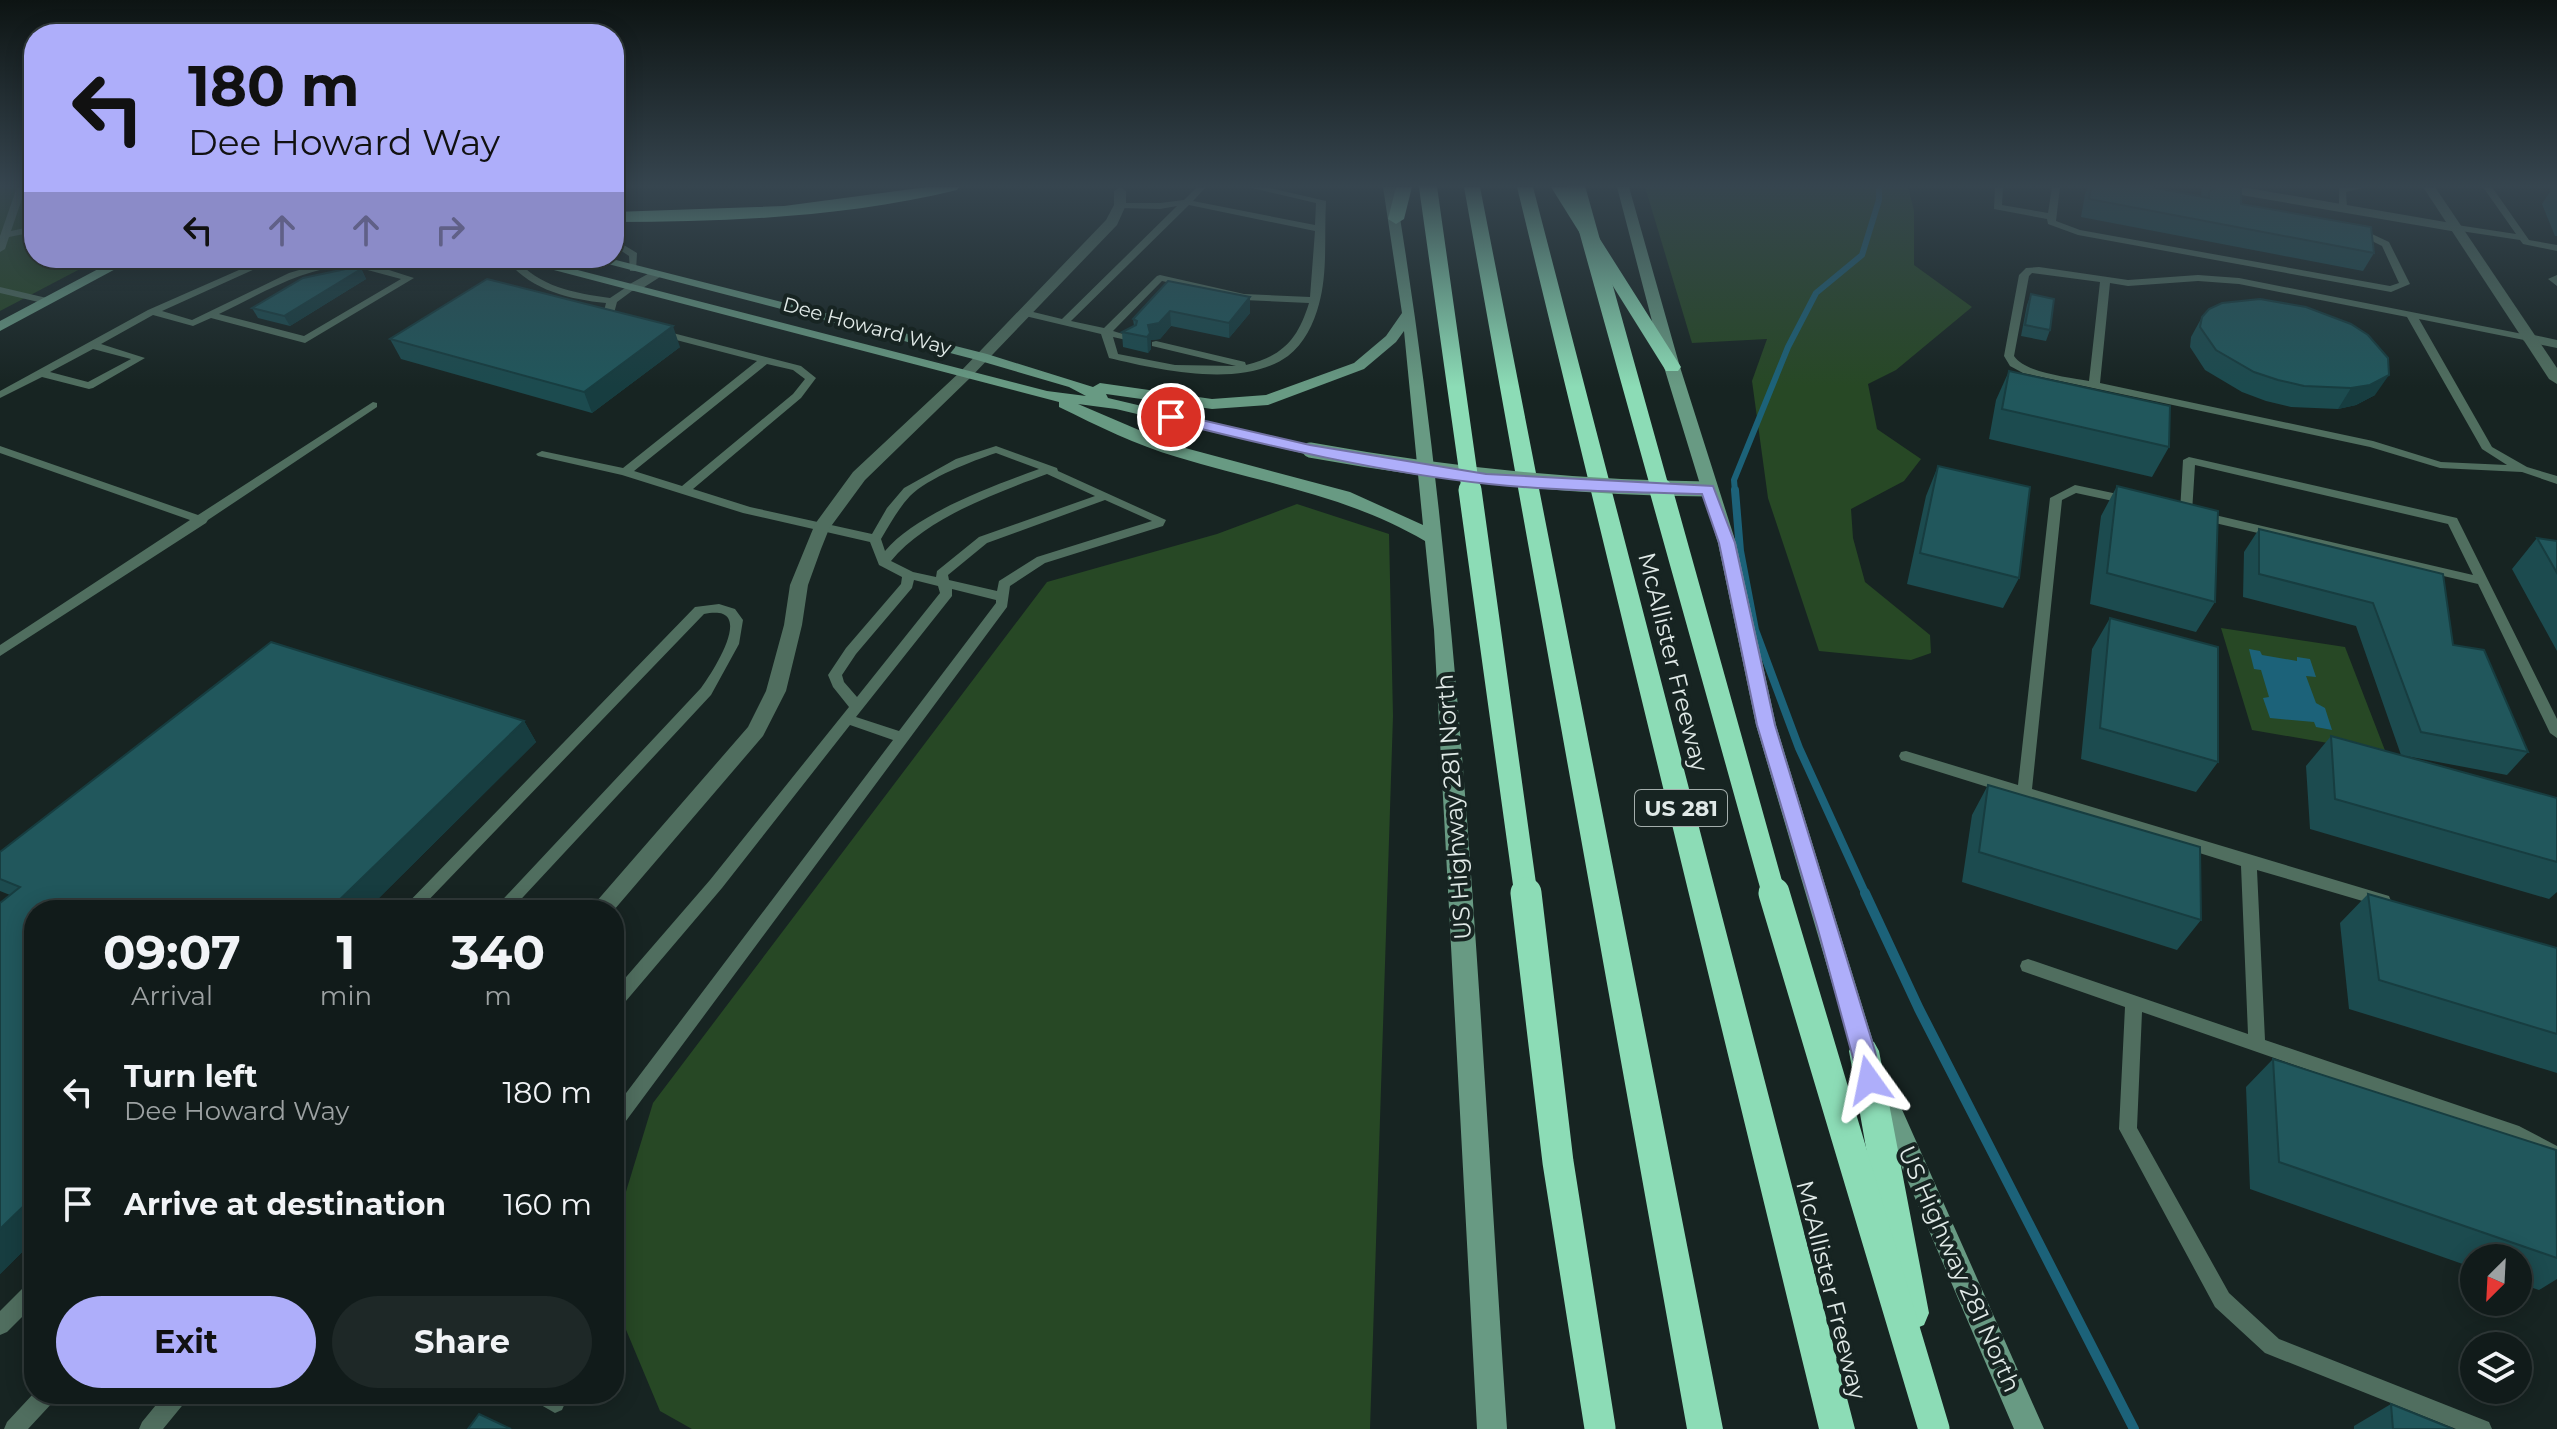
<!DOCTYPE html>
<style>
body{margin:0;font-family:Montserrat,sans-serif;background:#1e2827;color:#f1f3f6;height:100vh;display:flex;flex-direction:column;font-size:30px;white-space:nowrap}
*{box-sizing:border-box;margin:0}
p{font-size:26px;color:#9ca1a2}
.icon{flex:none;width:44px;height:44px;fill:none;stroke:currentColor;stroke-width:2;stroke-linecap:round;stroke-linejoin:round}
.map{position:relative;flex:1;overflow:hidden}
.panel{position:absolute;left:24px;top:900px;width:600px;height:504px;display:flex;flex-direction:column;background:#111b1a;border-radius:32px;box-shadow:0 4px 20px #0003,0 0 0 2px #303939}
.panel>*{flex:none}
.top-card{position:absolute;left:24px;top:24px;width:600px;height:244px;border-radius:32px;box-shadow:0 4px 20px #0003,0 0 0 2px #303939;background:#aeaefa;color:#111;overflow:hidden}
.needle{width:52px;rotate:204deg}
.fabs{position:absolute;left:2460px;top:1244px;display:grid;gap:16px}
.fabs a{display:grid;place-items:center;width:72px;height:72px;border-radius:50%;background:#111b1a;box-shadow:0 4px 20px #0003,0 0 0 2px #303939;font-size:40px}
.pin{position:absolute;display:grid;place-items:center;width:68px;height:68px;color:#fff;margin:-34px;border:4px solid #fff;border-radius:50%;box-shadow:0 2px 8px #0007}
.me{position:absolute;width:88px;margin:-44px;rotate:348deg;stroke-linejoin:round;filter:drop-shadow(0 0 6px #0008)}
.turn{display:flex;align-items:center;gap:28px;height:168px;padding:0 32px;font-size:36px}
.turn .icon{width:104px;height:104px;stroke-width:2.5}
.turn b{display:block;font-size:56px;line-height:68px}
.lanes{display:flex;align-items:center;height:76px;padding:0 32px;background:#0003;justify-content:center;gap:40px;direction:ltr}
.lanes .off{opacity:.35}
.eta{display:flex;justify-content:space-evenly;align-items:center;height:136px;text-align:center}
.eta b{font-size:48px;font-weight:700;line-height:56px}
.button{display:flex;gap:16px;margin-top:auto;padding:16px 32px}
.button a{flex:1;height:92px;border-radius:48px;background:#aeaefa;color:#111;font-size:32px;font-weight:700;line-height:92px;text-align:center}
.button a+a{background:#1e2827;color:#f1f3f6}
ul{padding:0;list-style:none}
li{display:flex;align-items:center;gap:24px;height:112px;padding:0 32px}
li div{flex:1}
li b{display:block;font-size:30px}
li em{font-style:normal}
.map>svg:first-child{display:block}
.green{fill:#274825}
.water{fill:#1c6279}
.lines{fill:none;stroke-linecap:round;stroke-linejoin:round}
.stream-far2{stroke:#1c6279;stroke-width:6}
.stream-far1{stroke:#1c6279;stroke-width:8}
.stream{stroke:#1c6279;stroke-width:10}
.service{fill:#506e5f;fill-rule:evenodd}
.minor{fill:#506e5f;fill-rule:evenodd}
.tertiary{fill:#506e5f;fill-rule:evenodd}
.secondary{fill:#689a83;fill-rule:evenodd}
.motorway{fill:#8cdcb6;fill-rule:evenodd}
.secondary-bridge{stroke:#689a83;stroke-width:15}
.motorway-bridge-far2{stroke:#8cdcb6;stroke-width:18}
.motorway-bridge-far1{stroke:#8cdcb6;stroke-width:23}
.motorway-bridge{stroke:#8cdcb6;stroke-width:31}
.wall{fill:#1c4b4f}
.shaded-wall{fill:#173d40}
.building{fill:#21575c;stroke:#173d40;stroke-width:2}
.route{fill:#aeaefa;stroke:#7171a2;stroke-width:2}
.labels{text-anchor:middle;stroke-width:8;stroke-linejoin:round;paint-order:stroke}
.far-street-label{font-size:20px;fill:#e0e9e7;stroke:#172422}
.shield{fill:#172422;stroke:#a4aeac;stroke-width:2}
.shield-label{font-size:22px;font-weight:bold;fill:#e0e9e7}
.street-label{font-size:24px;fill:#e0e9e7;stroke:#172422}
</style>
<div class="map">
<svg width="2557" height="1429" viewBox="0 0 2557 1429">
<rect width="100%" height="100%" fill="#172422"/>
<!-- green -->
<path class="green" d="M0 187H34V258H101L0 311Z
M1645 187H1908L1914 211V265L1972 307 1896 370 1868 384 1877 429 1921 459 1904 481 1851 509 1853 538 1865 582 1930 635 1931 653 1911 660 1819 651 1768 498 1752 381 1767 339 1692 343Z
M1297 504 1389 534 1393 716 1370 1429H692L660 1411 614 1301V1231L653 1103 1047 582 1217 534Z
M2221 628 2345 647 2386 753 2252 730Z"/>
<!-- water -->
<path class="water" d="M2249 649 2260 651 2262 655 2297 661V657L2310 659 2316 677 2306 676 2316 703 2325 708 2332 730 2316 727 2314 722 2270 718 2263 698 2269 697 2261 670 2254 669Z"/>
<g class="lines">
<!-- stream-far2 -->
<path class="stream-far2" d="M1735 492 1734 480 1788 347 1816 293 1862 255 1879 200V187"/>
<!-- stream-far1 -->
<path class="stream-far1" d="M1735 490 1740 551 1755 630 1799 748 1866 895"/>
<!-- stream -->
<path class="stream" d="M1865 893 1919 1009 2134 1429"/>
<!-- service -->
<path class="service" d="M17 187H26L11 231 34 226V232L9 237 5 249 0 252V236Z
M1197 187H1206L1193 201 1315 225 1316 203 1248 187H1266L1326 201C1324 235 1328 272 1319 304 1314 323 1304 344 1288 356 1243 389 1159 370 1109 358L1101 334 1021 315V311L1025 310 1062 319 1177 206 1160 209 1120 208 1117 207V203H1160L1184 200ZM1189 205 1315 231 1310 297 1244 294 1160 275 1157 276 1104 328 1071 321ZM1162 281 1244 300 1309 303C1298 339 1283 356 1246 365L1245 362 1156 341 1152 342V346L1236 366 1175 365 1118 354 1113 337 1131 341 1136 338 1113 331Z
M1995 187H2003L2002 205 2048 213 2052 187H2060L2056 221 2080 230 2390 286 2399 283 2382 246 2354 232V228L2357 227 2389 242 2410 284 2391 292 2078 235 2048 224 2047 219 1994 209Z
M2367 187 2346 192 2347 209 2339 211V188Z
M2483 187H2492L2529 240 2557 245V251L2523 244 2520 240 2454 230V226L2457 225 2516 234Z
M614 239 637 253 636 271H630L629 256 614 246Z
M266 258H279L162 311 192 320 289 273 333 260 349 259 364 262 414 278 305 343 211 318 193 326 153 315 101 344 145 358 93 388 89 389 42 377 0 398V391L148 310ZM349 265 401 279 304 336 219 314C260 294 303 268 349 265ZM93 349 131 359 88 382 50 372Z
M505 258H515C539 287 574 293 610 298L628 286 636 288 617 302 613 317 619 321 614 324 602 319 606 303C568 299 530 290 505 258Z
M2039 267 2128 280 2198 275 2239 278 2533 336V340L2529 341 2419 319 2492 447 2527 467 2557 476V484L2522 472 2440 468 2370 447 2023 373 2010 366 2004 356 2019 275 2026 268ZM2032 273 2100 282 2089 381C2069 377 2025 373 2014 356L2029 276ZM2198 281 2239 284 2407 317 2482 449 2507 465 2441 462 2373 441 2100 383 2110 283 2128 286Z
M0 287 51 299 52 301 47 304 0 293Z
M661 330 801 366 816 378 801 398 693 489 750 507 872 534 887 508 904 488 956 459 996 446 1057 468 1058 471 1166 520 1163 526 1045 563 1010 586 1007 607 620 1129 614 1131V1109L893 740 850 725 722 888 620 1008 614 1010V991L710 880 849 707 833 687 828 675 846 648 901 584 902 577 879 565 870 542 743 513 622 475 538 456 536 454 542 451 623 468 757 361 657 335V331ZM767 364 793 370 805 379 793 394 682 486 634 471ZM996 453 1039 469C993 486 917 513 885 551L881 539C890 524 898 509 910 496 928 478 972 461 996 453ZM1047 474 1095 496 979 537 937 571 936 577 913 572 891 561C926 518 996 493 1047 474ZM1105 500 1152 521 1037 557 999 581 997 591 949 580 948 575 987 543ZM914 580 938 586 940 593 857 697 844 682 842 675 856 654 912 588ZM952 589 996 600V603L899 731 856 717 952 596Z
M373 402 377 403V407L208 520 206 523 0 656V645L190 520 0 453V446L198 515Z
M2189 457 2457 518 2557 719V738L2550 733 2478 584 2202 520 2196 516 2202 512 2473 575 2448 524 2195 465 2192 512 2190 515H2182L2180 512 2183 460Z
M2075 485 2127 496 2133 500 2127 504 2076 493 2062 500 2032 789 2389 896 2391 901 2389 906 2383 907 2257 870 2265 1040 2519 1126 2557 1146V1165L2508 1139 2142 1012 2137 1128 2229 1293 2279 1339 2489 1422 2492 1429H2456L2265 1353 2215 1307 2119 1129 2125 1007 2022 971 2020 966 2022 961 2028 959 2248 1034 2241 866 1901 760 1899 756 1901 752 1906 751 2018 785 2050 498Z
M719 604 735 609 743 620 739 644 711 695 511 910H493L701 688C710 676 745 623 723 614 717 612 710 613 704 614L419 910H401L695 607Z
M34 1281V1305L7 1332 0 1335V1311L27 1284Z
M34 1393 57 1394 54 1401 28 1429H4L7 1422Z
M165 1394H189L186 1401 163 1429H139L142 1422Z
M531 1394H560L565 1403 562 1410 555 1413 534 1401Z"/>
<!-- minor -->
<path class="minor" d="M1120 187 1126 191V205L1117 225 970 378 865 480 829 529 821 549 808 585 802 625 786 691 763 736 614 910H589L748 727 766 691 784 625 790 585 815 524 853 472 960 372 1106 220 1114 205V191Z
M2212 187H2242L2457 224 2464 228 2457 232 2218 191Z
M655 270 662 274 660 277 638 291H628V285Z
M2557 275V286L2548 279Z
M2529 334 2557 340V348L2524 341 2522 338Z"/>
<!-- tertiary -->
<path class="tertiary" d="M2423 187H2435L2557 368V384L2549 379Z"/>
<!-- secondary -->
<path class="secondary" d="M1383 187H1395C1463 597 1479 1015 1507 1429H1477L1434 630 1425 541C1347 495 1262 483 1177 457 1136 445 1098 426 1059 407V402L508 258H531L1047 391 1086 396 1069 387 977 360 585 258H608L987 354 1093 387 1100 383 1212 399 1266 395 1354 363 1386 336 1402 313ZM1404 331 1423 525 1350 492 1174 445 1078 404 1116 409 1310 455 1316 453V447L1108 398 1106 394 1212 409 1268 405 1364 369 1396 342Z
M1617 187H1629L1680 367 1736 543 1776 725 1876 1051 2044 1429H2014L1852 1051 1756 725 1718 543 1664 367Z
M119 258H136L0 331V321Z"/>
<!-- motorway -->
<path class="motorway" d="M927 187H959L957 190C846 217 728 222 614 222V212L784 206Z
M1396 187H1412L1404 219 1396 224 1388 219Z
M1464 187H1480L1723 1429H1687Z
M1517 187H1533L1855 1429H1819Z
M1551 187H1567L1681 367 1678 371H1666Z
M1864 1038 1874 1042 1879 1051 1929 1313 1924 1325 1912 1330 1900 1325 1895 1313 1849 1051 1854 1042Z"/>
<!-- secondary-bridge -->
<path class="secondary-bridge" d="M1310 450C1442 474 1574 488 1708 489"/>
<!-- motorway-bridge-far2 -->
<path class="motorway-bridge-far2" d="M1428 187 1471 492
M1576 187 1661 492"/>
<!-- motorway-bridge-far1 -->
<path class="motorway-bridge-far1" d="M1470 490 1526 895
M1661 490 1774 895"/>
<!-- motorway-bridge -->
<path class="motorway-bridge" d="M1526 893 1558 1162 1600 1428
M1774 893 1934 1429"/>
</g>
<!-- wall -->
<path class="wall" d="M2088 187H2151L2201 196 2202 187H2241V204L2374 253 2363 271 2081 217 2085 194Z
M2553 187H2557V236H2555L2542 204Z
M360 266 366 279 290 326 258 318 252 308Z
M1168 281 1250 297V313L1229 338 1171 326 1160 339 1151 340V349L1148 353 1123 347 1122 332 1134 326 1133 319Z
M2031 294 2050 330 2046 341 2021 336 2027 305Z
M2202 317 2375 395 2356 405 2338 409 2291 407 2266 401 2242 392 2205 370 2190 347 2191 337Z
M390 339 680 347 592 413 401 359Z
M2009 371 2169 447 2152 477 1989 439 1996 400Z
M1938 466 2019 578 2003 608 1907 584 1926 496Z
M2117 486 2215 602 2196 632 2090 604 2101 516Z
M2259 529 2453 645 2528 752 2507 775 2406 756 2557 798V892L2549 899 2310 829 2306 766 2331 736 2401 755 2356 626 2243 597 2244 552Z
M2537 538 2557 541V651L2512 569Z
M2110 618 2218 762 2196 792 2081 759 2092 649Z
M524 721 536 742 0 1274V903L10 895 0 891V852Z
M1988 785 2201 920 2177 950 1962 882 1972 815Z
M2368 894 2557 948V1073L2349 1009 2340 923Z
M2273 1059 2557 1155V1279L2539 1290 2518 1283V1258H2474V1268L2250 1189 2246 1087Z
M2391 1404 2453 1429H2354V1426Z"/>
<!-- shaded-wall -->
<path class="shaded-wall" d="M361 269 366 279 290 326 284 316Z
M1250 297V313L1229 338V323Z
M1170 311 1171 326 1160 339 1151 340V349L1148 353 1147 337 1148 325Z
M673 326 680 347 592 413 584 392Z
M2389 375 2375 395 2356 405 2338 409 2351 388Z
M524 721 536 742 367 910H329Z
M34 1196V1240L0 1274V1229Z"/>
<!-- building -->
<path class="building" d="M2091 187H2151L2209 198V192L2215 188 2214 187H2241V204L2371 227 2374 253 2089 199Z
M360 266 361 269 284 316 252 308 303 278Z
M487 279 673 326 584 392 390 339Z
M1168 281 1250 297 1229 323 1170 311 1159 323 1148 325 1150 333 1147 337 1122 332 1136 325 1137 321 1133 319Z
M2031 294 2054 299 2050 330 2025 325Z
M2260 299 2306 307 2351 324 2368 335 2388 358 2389 375 2370 385 2351 388 2304 386 2278 380 2254 372 2216 350 2200 327 2202 317 2209 309 2222 303Z
M2009 371 2170 406 2169 447 2002 409Z
M1938 466 2030 487 2019 578 1920 553Z
M2117 486 2218 511 2215 602 2107 573Z
M2259 529 2443 574 2453 645 2484 650 2528 752 2421 732 2373 603 2259 574Z
M2537 538 2557 541V573Z
M2110 618 2218 647V762L2100 728Z
M271 642 524 721 329 910H34V1196L0 1229V903L20 887 0 879V852Z
M2331 736 2557 798V862L2335 799Z
M1988 785 2200 847 2201 920 1979 852Z
M2368 894 2557 948V1034L2379 980Z
M2273 1059 2556 1150 2557 1258 2279 1162Z
M2391 1404 2453 1429H2393Z
M479 1414 511 1429H468Z"/>
<!-- sky -->
<linearGradient id="sky" x2="0" y2="1"><stop stop-color="#0d1413"/><stop offset="0.48" stop-color="#36454f"/><stop offset="1" stop-color="#36454f" stop-opacity="0"/></linearGradient>
<rect width="2557" height="387" fill="url(#sky)"/>
<!-- route -->
<path class="route" d="M1171 413 1310 445 1486 474 1713 486 1735 543 1775 725 1875 1051 1881 1080 1877 1087 1869 1090 1861 1087 1817 926 1757 725 1719 543 1702 494C1631 492 1560 491 1489 484 1383 473 1269 446 1165 420V414Z"/>
<g class="labels">
<!-- far-street labels -->
<g class="far-street-label">
<text transform="translate(867 326) rotate(15)" y="7">Dee Howard Way</text>
</g>
<!-- shield labels -->
<rect class="shield" x="1635" y="790" width="92" height="36" rx="6"/>
<g class="shield-label">
<text x="1681" y="816">US 281</text>
</g>
<!-- street labels -->
<g class="street-label">
<text transform="translate(1673 662) rotate(76)" y="8">McAllister Freeway</text>
<text transform="translate(1454 807) rotate(-94)" y="8">US Highway 281 North</text>
<text transform="translate(1959 1269) rotate(66)" y="8">US Highway 281 North</text>
<text transform="translate(1831 1290) rotate(76)" y="8">McAllister Freeway</text>
</g>
</g>
</svg>
<div class="fabs">
<a><svg class="needle" viewBox="-14 -14 28 28"><path d="M0-13l5 13h-10z" fill="#e53935"/><path d="M0 13l5-13h-10z" fill="#9ca1a2"/></svg></a>
<a><svg class="icon" aria-label="layers" viewBox="0 0 24 24"><path d="M12 4l9 5-9 5-9-5zM3 14l9 5 9-5"/></svg></a>
</div>
<div class="pin" style="left:1171px;top:417px;background:#d93025"><svg class="icon" aria-label="arrive" viewBox="0 0 24 24"><path d="M6 21V4h12l-3 4 3 4H6"/></svg></div>
<svg class="me" style="left:1869px;top:1080px" viewBox="-20 -20 40 40"><path d="M0-17L14 15 0 8-14 15z" fill="#aeaefa" stroke="#fff" stroke-width="4"/></svg>
<div class="top-card">
<div class="turn"><svg class="icon" aria-label="left" viewBox="0 0 24 24"><path d="M17 20v-9H6M10 6l-5 5 5 5"/></svg><div><b>180 m</b>Dee Howard Way</div></div>
<div class="lanes"><svg class="icon" aria-label="left" viewBox="0 0 24 24"><path d="M17 20v-9H6M10 6l-5 5 5 5"/></svg><svg class="icon off" aria-label="ahead" viewBox="0 0 24 24"><path d="M12 20V5M6 11l6-6 6 6"/></svg><svg class="icon off" aria-label="ahead" viewBox="0 0 24 24"><path d="M12 20V5M6 11l6-6 6 6"/></svg><svg class="icon off" aria-label="right" viewBox="0 0 24 24"><path d="M7 20v-9h11M14 6l5 5-5 5"/></svg></div>
</div>
<section class="panel">
<div class="eta">
<div><b>09:07</b><p>Arrival</p></div>
<div><b>1</b><p>min</p></div>
<div><b>340</b><p>m</p></div>
</div>
<ul>
<li><svg class="icon" aria-label="left" viewBox="0 0 24 24"><path d="M17 20v-9H6M10 6l-5 5 5 5"/></svg><div><b>Turn left</b><p>Dee Howard Way</p></div><em>180 m</em></li>
<li><svg class="icon" aria-label="arrive" viewBox="0 0 24 24"><path d="M6 21V4h12l-3 4 3 4H6"/></svg><div><b>Arrive at destination</b></div><em>160 m</em></li>
</ul>
<div class="button"><a>Exit</a><a>Share</a></div>
</section>
</div>
